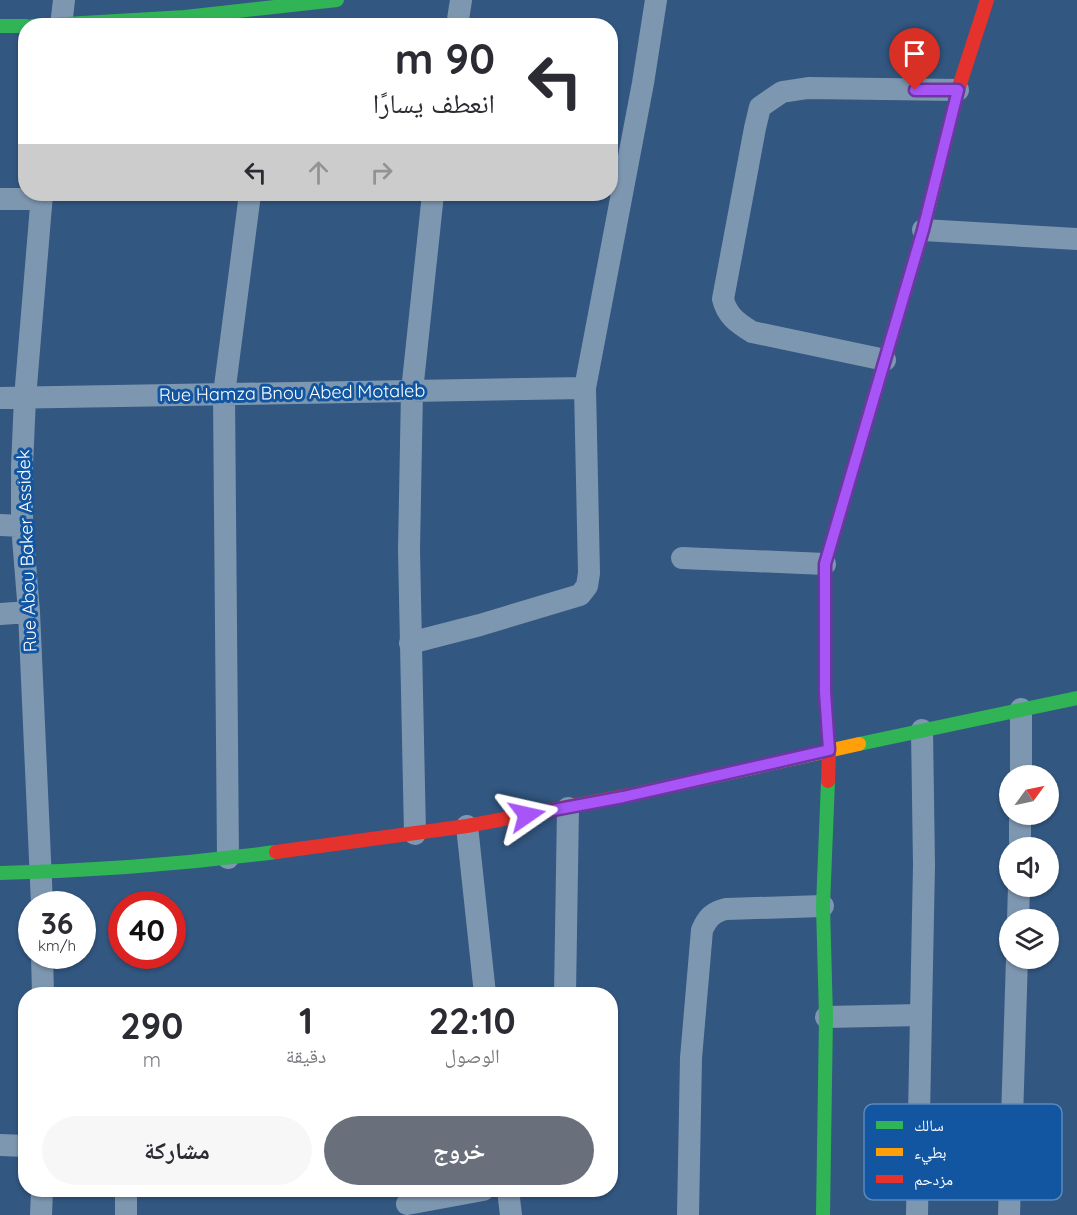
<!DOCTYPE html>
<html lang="ar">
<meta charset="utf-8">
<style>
body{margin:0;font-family:Quicksand,"Noto Naskh Arabic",sans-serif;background:#f7f7f7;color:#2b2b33;direction:rtl;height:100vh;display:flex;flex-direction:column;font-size:22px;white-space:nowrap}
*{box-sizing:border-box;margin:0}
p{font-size:20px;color:#7c7c81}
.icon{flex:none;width:33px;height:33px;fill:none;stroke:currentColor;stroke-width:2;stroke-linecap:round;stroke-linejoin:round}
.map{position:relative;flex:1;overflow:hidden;direction:ltr}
.details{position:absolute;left:18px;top:987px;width:600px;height:210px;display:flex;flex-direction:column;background:#fff;border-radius:24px;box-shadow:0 2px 4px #0004;direction:rtl}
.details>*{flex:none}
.guide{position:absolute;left:18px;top:18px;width:600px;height:183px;border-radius:24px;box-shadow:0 2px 4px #0004;direction:rtl;background:#fff;color:#2b2b33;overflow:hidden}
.needle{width:39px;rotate:57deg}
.controls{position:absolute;left:999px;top:765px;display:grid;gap:12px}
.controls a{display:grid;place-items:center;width:60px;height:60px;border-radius:50%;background:#fff;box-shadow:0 2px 4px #0004;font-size:30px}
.speed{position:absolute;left:18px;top:891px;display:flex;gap:12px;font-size:30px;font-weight:700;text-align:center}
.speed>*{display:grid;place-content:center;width:78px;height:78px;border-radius:50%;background:#fff;box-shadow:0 2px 4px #0004;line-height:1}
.speed small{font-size:15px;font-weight:400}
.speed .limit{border:9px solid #d22;background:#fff;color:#111}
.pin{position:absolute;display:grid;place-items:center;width:51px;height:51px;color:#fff;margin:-62px -26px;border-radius:50% 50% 50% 0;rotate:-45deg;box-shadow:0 0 6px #0007}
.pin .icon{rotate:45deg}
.me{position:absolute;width:66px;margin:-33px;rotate:79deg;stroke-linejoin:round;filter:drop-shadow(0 0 4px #0008)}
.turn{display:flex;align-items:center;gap:21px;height:126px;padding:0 24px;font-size:27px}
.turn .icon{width:78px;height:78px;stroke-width:2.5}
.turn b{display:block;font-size:42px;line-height:51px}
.lanes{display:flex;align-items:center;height:57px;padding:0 24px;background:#0003;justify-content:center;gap:30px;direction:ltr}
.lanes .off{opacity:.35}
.eta{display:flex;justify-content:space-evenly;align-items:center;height:102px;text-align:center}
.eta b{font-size:36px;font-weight:700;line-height:42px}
.button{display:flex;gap:12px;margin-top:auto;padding:12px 24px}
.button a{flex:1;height:69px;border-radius:36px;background:#6a707b;color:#fff;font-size:24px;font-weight:700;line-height:69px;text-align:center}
.button a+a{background:#f7f7f7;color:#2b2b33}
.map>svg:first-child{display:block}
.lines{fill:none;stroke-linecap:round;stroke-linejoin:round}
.street{stroke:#7e97b1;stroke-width:22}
.fast{stroke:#30b455;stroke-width:14}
.slow{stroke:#ff9f0a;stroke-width:14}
.jam{stroke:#e5322d;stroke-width:14}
.route-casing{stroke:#6d37a1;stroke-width:15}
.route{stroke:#a855f7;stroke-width:10}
.labels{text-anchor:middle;stroke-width:6;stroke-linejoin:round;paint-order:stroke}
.street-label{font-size:18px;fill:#fff;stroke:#1256a1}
.key{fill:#1256a1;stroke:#5989bd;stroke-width:1.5}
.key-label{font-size:16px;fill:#fff}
</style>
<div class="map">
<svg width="1077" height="1215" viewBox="0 0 1077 1215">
<rect width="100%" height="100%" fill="#325781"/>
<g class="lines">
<!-- street -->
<path class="street" d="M61 26 64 0
M457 26 461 0
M42 194 25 398 22 466V526L29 612 42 904
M0 199H41
M923 230 1077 239
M885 360 752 332C738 323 727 316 723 299L755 128 760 107 782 92 808 88 958 90
M0 398 585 388
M0 525 22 526
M682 558 825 564
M0 614 29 612
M410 643 480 625 580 595 587 586 589 573 585 388 643 83 656 0
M1021 709V776
M467 826 485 994
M415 834 409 550 412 391 433 194
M1020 848V814
M228 858 224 394 250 194
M1018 920 1019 886
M42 956 43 994
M565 994 568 808
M826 1017 921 1015
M0 1145 26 1146
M126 1190V1215
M508 1190 511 1215
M407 1204 483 1190
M41 1215 42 1190
M688 1215 691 1058 702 930C707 919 712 912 726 909L823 906
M917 1215 924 865 922 730
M1009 1215 1017 958"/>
<!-- fast -->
<path class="fast" d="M0 26H26
M32 26 185 17 337 0
M859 744 1077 698
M0 873C92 871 185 864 276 852
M823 1215 826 1017 823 906 828 781"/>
<!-- slow -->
<path class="slow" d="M861 441 923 230 935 183
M635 794 859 744"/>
<!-- jam -->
<path class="jam" d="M935 183 958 90 987 0
M828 781 829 750 825 692V564L861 441
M276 852 467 826 635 794"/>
</g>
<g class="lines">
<defs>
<path id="route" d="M527 815 623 797 829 750 825 692V564L923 230 958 90H915"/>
</defs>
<!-- route casing -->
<use href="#route" class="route-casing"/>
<!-- route -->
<use href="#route" class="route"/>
</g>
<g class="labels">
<!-- street labels -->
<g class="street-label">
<text transform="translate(292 393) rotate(-1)" y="6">Rue Hamza Bnou Abed Motaleb</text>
<text transform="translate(27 551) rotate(-92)" y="6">Rue Abou Baker Assidek</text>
</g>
</g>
<!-- legend -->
<rect x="864" y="1104" width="198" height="96" rx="9" class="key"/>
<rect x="876" y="1121" width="27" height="8" fill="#30b455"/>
<rect x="876" y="1148" width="27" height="8" fill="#ff9f0a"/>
<rect x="876" y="1175" width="27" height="8" fill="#e5322d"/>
<g class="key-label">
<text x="914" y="1131">سالك</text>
<text x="914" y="1158">بطيء</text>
<text x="914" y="1185">مزدحم</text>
</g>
</svg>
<div class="controls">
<a><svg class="needle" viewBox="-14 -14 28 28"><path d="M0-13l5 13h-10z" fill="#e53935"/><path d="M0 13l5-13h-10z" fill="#7c7c81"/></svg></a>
<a><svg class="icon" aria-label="sound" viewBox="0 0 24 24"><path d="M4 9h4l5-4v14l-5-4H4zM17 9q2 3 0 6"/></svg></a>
<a><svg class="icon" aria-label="layers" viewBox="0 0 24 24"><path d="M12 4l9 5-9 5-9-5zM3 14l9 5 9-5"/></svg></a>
</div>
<div class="speed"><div>36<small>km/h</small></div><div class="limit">40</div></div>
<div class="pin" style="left:915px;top:90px;background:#d93025"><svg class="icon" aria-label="arrive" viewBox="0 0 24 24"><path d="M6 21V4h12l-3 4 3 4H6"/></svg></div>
<svg class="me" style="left:527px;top:815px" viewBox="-20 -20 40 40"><path d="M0-17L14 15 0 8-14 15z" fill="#a855f7" stroke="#fff" stroke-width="4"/></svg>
<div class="guide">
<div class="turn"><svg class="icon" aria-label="left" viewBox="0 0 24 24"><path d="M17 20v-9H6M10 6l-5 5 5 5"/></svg><div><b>90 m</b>انعطف يسارًا</div></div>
<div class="lanes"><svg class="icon" aria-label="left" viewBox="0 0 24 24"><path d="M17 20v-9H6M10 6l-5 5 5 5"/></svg><svg class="icon off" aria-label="ahead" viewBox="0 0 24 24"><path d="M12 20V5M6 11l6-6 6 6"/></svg><svg class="icon off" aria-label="right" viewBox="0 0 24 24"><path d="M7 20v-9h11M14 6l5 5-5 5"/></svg></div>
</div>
<section class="details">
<div class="eta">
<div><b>22:10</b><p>الوصول</p></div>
<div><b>1</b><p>دقيقة</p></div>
<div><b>290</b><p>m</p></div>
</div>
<div class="button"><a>خروج</a><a>مشاركة</a></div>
</section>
</div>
